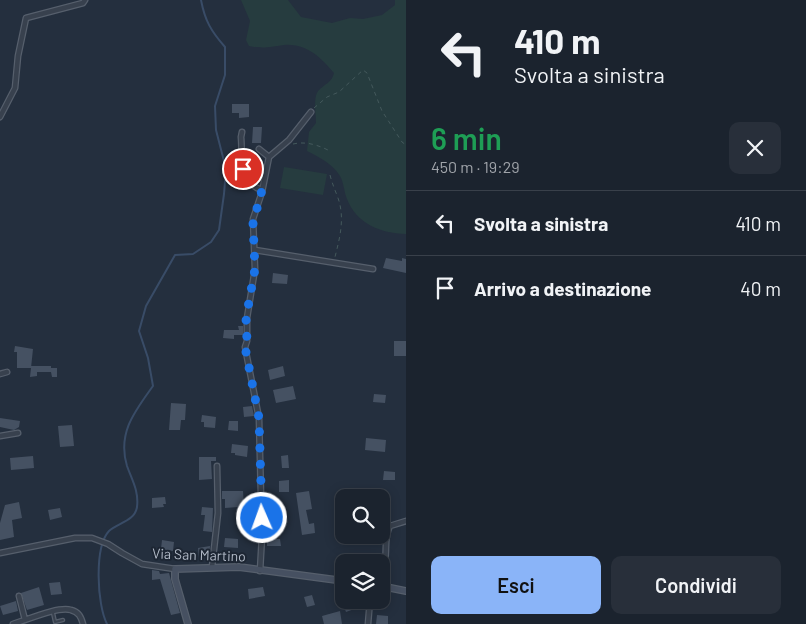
<!DOCTYPE html>
<html lang="it">
<meta charset="utf-8">
<style>
body{margin:0;font-family:Barlow,sans-serif;background:#282f3a;color:#f1f3f6;height:100vh;display:flex;flex-direction:column;font-size:19px;white-space:nowrap}
*{box-sizing:border-box;margin:0}
p{font-size:16px;color:#a0a4aa}
.icon{flex:none;width:28px;height:28px;fill:none;stroke:currentColor;stroke-width:2;stroke-linecap:round;stroke-linejoin:round}
.map{position:relative;flex:1;overflow:hidden}
.drawer{display:flex;flex-direction:column;background:#1b232e;width:400px}
.drawer>*{flex:none}
.hud{background:#1b232e;color:#f1f3f6;overflow:hidden}
.controls{position:absolute;left:335px;top:489px;display:grid;gap:10px}
.controls a{display:grid;place-items:center;width:55px;height:55px;border-radius:10px;background:#1b232e;box-shadow:0 2px 12px #0003,0 0 0 1px #39404a;font-size:25px}
.pin{position:absolute;display:grid;place-items:center;width:42px;height:42px;color:#fff;margin:-21px;border:2px solid #fff;border-radius:50%;box-shadow:0 1px 5px #0007}
.me{position:absolute;width:55px;margin:-28px;rotate:358deg;stroke-linejoin:round;filter:drop-shadow(0 0 4px #0008)}
.turn{display:flex;align-items:center;gap:18px;height:105px;padding:0 25px;font-size:22px}
.turn .icon{width:65px;height:65px;stroke-width:2.5}
.turn b{display:block;font-size:35px;line-height:42px}
.round{display:grid;place-items:center;flex:none;width:52px;height:52px;border-radius:10px;background:#282f3a}
.headline{display:flex;align-items:center;justify-content:space-between;height:85px;padding:0 25px}
h1{font-size:30px;font-weight:600;line-height:38px;color:#1e9e55}
.button{display:flex;gap:10px;margin-top:auto;padding:10px 25px}
.button a{flex:1;height:58px;border-radius:10px;background:#8ab4f8;color:#111;font-size:20px;font-weight:600;line-height:58px;text-align:center}
.button a+a{background:#282f3a;color:#f1f3f6}
ul{padding:0;list-style:none}
li{display:flex;align-items:center;gap:15px;height:65px;padding:0 25px;border-top:1px solid #39404a}
li div{flex:1}
li b{display:block;font-size:19px}
li em{font-style:normal}
main{display:flex;flex:1;min-height:0}
.map>svg:first-child{display:block}
.green{fill:#263c3f}
.lines{fill:none;stroke-linecap:round;stroke-linejoin:round}
.stream{stroke:#394c67;stroke-width:2}
.building{fill:#455162}
.lane-casing{stroke:#565f6c;stroke-width:4.5}
.street-casing{stroke:#565f6c;stroke-width:7}
.secondary-casing{stroke:#565f6c;stroke-width:8}
.path{stroke:#44595c;stroke-width:1;stroke-dasharray:4 4;stroke-linecap:butt}
.lane{stroke:#38414e;stroke-width:2}
.street{stroke:#38414e;stroke-width:4.5}
.secondary{stroke:#465061;stroke-width:5.5}
.route{stroke:#1a73e8;stroke-width:9;stroke-dasharray:0 16.2}
.labels{text-anchor:middle;stroke-width:4;stroke-linejoin:round;paint-order:stroke}
.street-label{font-size:14px;fill:#b4bcc9;stroke:#1d2633}
</style>
<main>
<div class="map">
<svg width="406" height="624" viewBox="0 0 406 624">
<rect width="100%" height="100%" fill="#242f3e"/>
<!-- green -->
<path class="green" d="M241 0H288L301 17 332 23 350 18 363 19 382 15 395 5V0H406V234C380 233 357 224 347 199 344 192 344 183 340 176 333 164 319 157 307 151L309 132 316 123C316 114 313 98 318 91 324 84 332 83 334 73 321 58 307 43 284 45 269 47 264 49 249 46L246 40 250 21Z
M284 167 327 174 323 195 280 188Z"/>
<g class="lines">
<!-- stream -->
<path class="stream" d="M107 624C97 605 94 547 109 531 118 523 135 521 137 507 139 491 132 480 127 466 117 433 135 411 153 386L148 358 139 331 146 306 175 255 193 254 211 242 219 230 224 194 226 169 216 130 215 106 225 75V47C211 31 205 21 201 0"/>
</g>
<!-- building -->
<path class="building" d="M232 104H249V117L239 118V113H232Z
M253 127H262L261 143H252Z
M386 258 402 261V258L406 259V273L383 268Z
M273 273 288 275 287 284 272 283Z
M238 326H243V335H234V339L223 338 224 330H239Z
M394 341H406V356H394Z
M15 346 33 349 31 368V366H51V368H57V377H52L51 372H37V376L30 377 31 368H17V352H14Z
M283 366 285 376 270 380 268 370Z
M293 386 296 399 276 403 273 390Z
M374 394 386 395 385 403 373 402Z
M171 403 186 404 185 420H181L180 430H169Z
M252 406 254 416 244 417 243 407Z
M202 415 216 417 215 428 204 427V422H201Z
M0 418 20 421 19 427 14 430 0 427Z
M229 421H238V431L228 430Z
M72 425 74 446 60 447 58 426Z
M366 438 386 440 385 452 365 450Z
M232 444 248 446 247 457 235 455V453H231Z
M288 455 289 468H282L281 456Z
M33 456 34 468 11 470 10 458Z
M199 457H216V461H211L212 479 199 480Z
M384 471 395 472V480H383Z
M289 480V492H279V481Z
M222 491H243L244 506H247L248 522H238V507L225 508V499H222Z
M309 491 312 509 306 510 309 524 314 523 315 533 302 535 296 493Z
M165 497 166 504H163L164 507 152 508V498Z
M19 502 22 518 12 520 14 537 0 540V523L5 505Z
M202 507 213 508 212 532 203 531 205 515H201Z
M60 508 62 517 50 520 48 510Z
M225 538 238 539V548L224 547Z
M267 539H280L281 546H267Z
M162 540 174 542 173 551 161 549Z
M210 546 209 557 199 558 198 548Z
M152 570 159 571 160 574 169 573 180 613 171 615 160 579 152 580Z
M60 582 62 594 51 595 49 583Z
M39 587 44 605 27 610 21 593Z
M263 587 265 596 249 599 248 589Z
M312 595 315 605 307 607 304 597Z
M355 600 357 608 346 612 343 604Z
M16 601 18 611 3 615 0 606Z
M340 611 342 624H324L322 616Z
M377 615 388 616V624H376Z"/>
<g class="lines">
<defs>
<path id="lane" d="M53 613 55 622 63 620"/>
<path id="street" d="M0 117 15 88 18 56 26 18 83 3 85 0
M242 132 241 137C243 159 237 182 262 190
M259 149 269 157
M255 250 373 269
M0 374 7 372
M0 436 18 433
M0 553 75 538H92L108 544 122 553 142 564 175 569
M212 567 218 513 217 466
M260 571 262 536 259 418 245 347 247 341V318L255 269 253 219 262 192 269 157 289 140 311 112
M381 571C390 557 382 540 390 526L406 521
M19 596 25 620
M13 624C27 620 58 606 71 610 79 612 81 617 83 624
M368 624 370 600"/>
<path id="secondary" d="M381 586 406 591
M188 624 175 579V569L239 567 344 581"/>
</defs>
<!-- lane casing -->
<use href="#lane" class="lane-casing"/>
<!-- street casing -->
<use href="#street" class="street-casing"/>
<!-- secondary casing -->
<use href="#secondary" class="secondary-casing"/>
<!-- path -->
<path class="path" d="M314 108 327 97 339 92 363 70 367 73 382 111 402 142 406 145
M293 144C306 141 318 145 330 151
M330 175C332 183 335 190 338 198 345 218 340 237 335 257"/>
<!-- lane -->
<use href="#lane" class="lane"/>
<!-- street -->
<use href="#street" class="street"/>
<!-- secondary -->
<use href="#secondary" class="secondary"/>
</g>
<g class="lines">
<!-- route -->
<path class="route" d="M243 169C246 181 251 186 262 190L253 223 255 269 246 318 247 341 245 347 259 418 262 518"/>
</g>
<g class="labels">
<!-- street labels -->
<g class="street-label">
<text transform="translate(199 555) rotate(2)" y="5">Via San Martino</text>
</g>
</g>
</svg>
<div class="controls">
<a><svg class="icon" aria-label="search" viewBox="0 0 24 24"><circle cx="10" cy="10" r="6"/><path d="M15 15l6 6"/></svg></a>
<a><svg class="icon" aria-label="layers" viewBox="0 0 24 24"><path d="M12 4l9 5-9 5-9-5zM3 14l9 5 9-5"/></svg></a>
</div>
<div class="pin" style="left:243px;top:169px;background:#d93025"><svg class="icon" aria-label="arrive" viewBox="0 0 24 24"><path d="M6 21V4h12l-3 4 3 4H6"/></svg></div>
<svg class="me" style="left:262px;top:518px" viewBox="-20 -20 40 40"><circle r="17" fill="#1a73e8" stroke="#fff" stroke-width="3"/><path d="M0-11L8 9 0 5-8 9z" fill="#fff"/></svg>
</div>
<section class="drawer">
<div class="hud">
<div class="turn"><svg class="icon" aria-label="left" viewBox="0 0 24 24"><path d="M17 20v-9H6M10 6l-5 5 5 5"/></svg><div><b>410 m</b>Svolta a sinistra</div></div>
</div>
<div class="headline"><div><h1>6 min</h1><p>450 m · 19:29</p></div><a class="round"><svg class="icon" aria-label="close" viewBox="0 0 24 24"><path d="M6 6l12 12M18 6L6 18"/></svg></a></div>
<ul>
<li><svg class="icon" aria-label="left" viewBox="0 0 24 24"><path d="M17 20v-9H6M10 6l-5 5 5 5"/></svg><div><b>Svolta a sinistra</b></div><em>410 m</em></li>
<li><svg class="icon" aria-label="arrive" viewBox="0 0 24 24"><path d="M6 21V4h12l-3 4 3 4H6"/></svg><div><b>Arrivo a destinazione</b></div><em>40 m</em></li>
</ul>
<div class="button"><a>Esci</a><a>Condividi</a></div>
</section>
</main>
